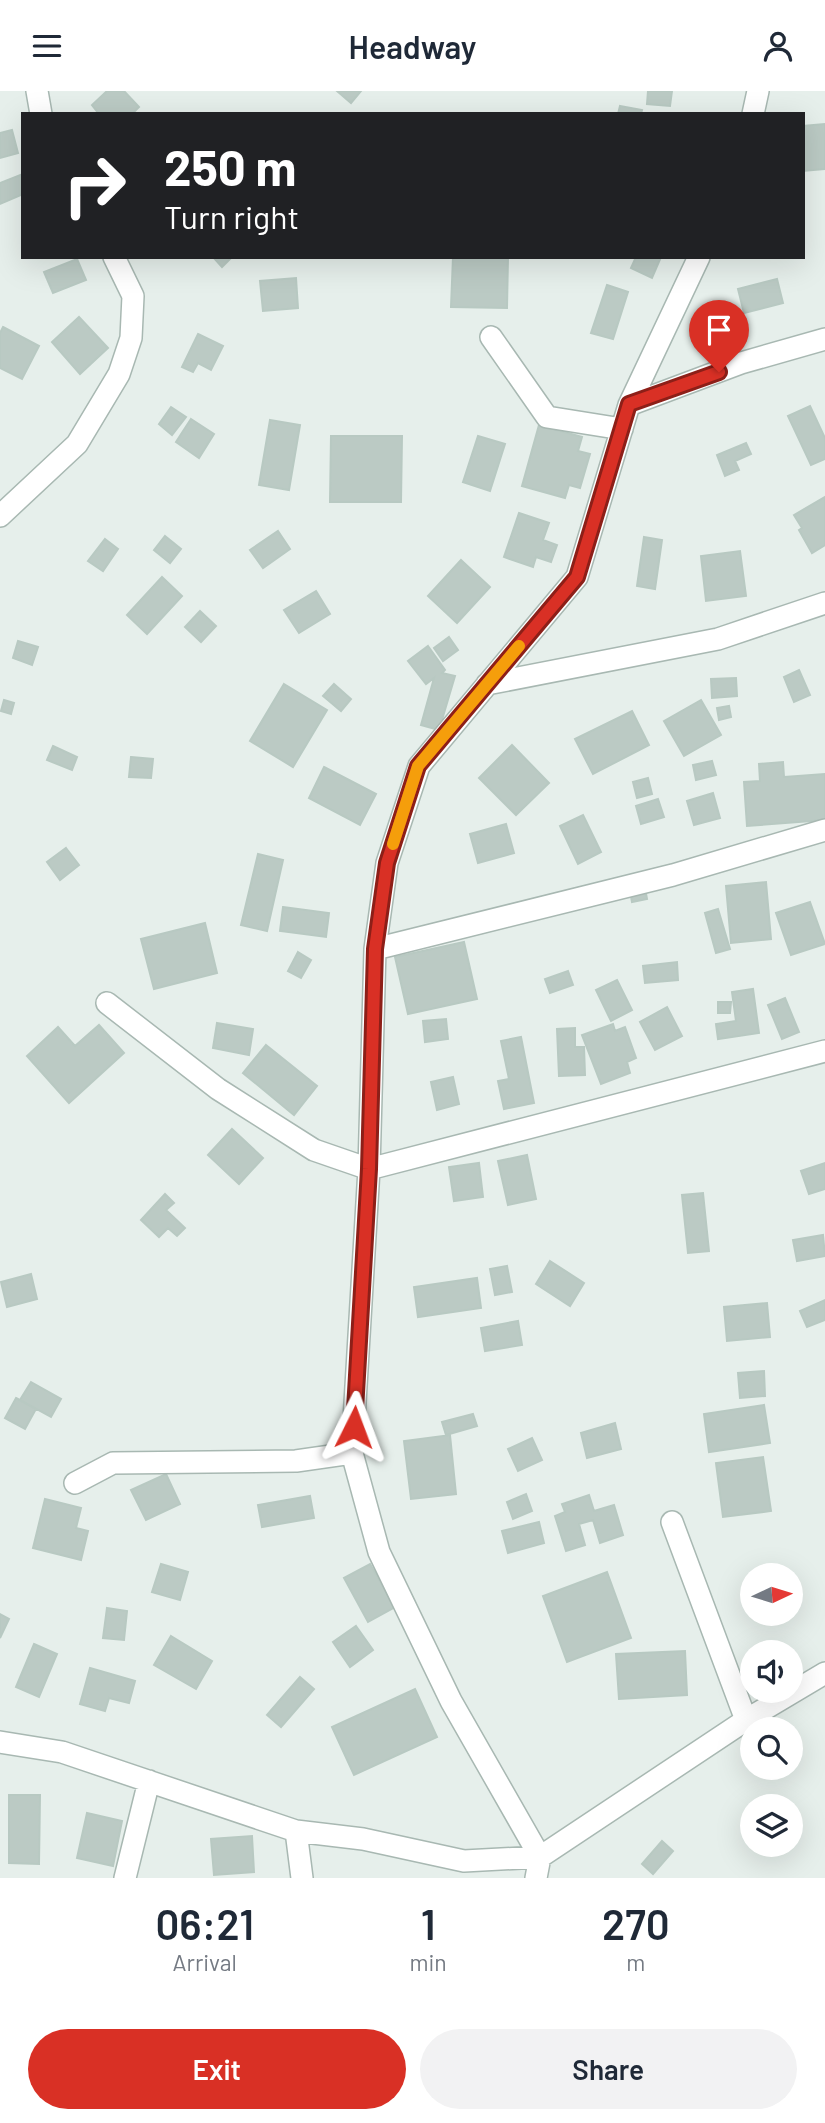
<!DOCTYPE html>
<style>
body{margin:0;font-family:Barlow,sans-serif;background:#f2f2f3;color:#1f2937;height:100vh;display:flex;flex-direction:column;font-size:26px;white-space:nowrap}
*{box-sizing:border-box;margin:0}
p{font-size:23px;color:#747a83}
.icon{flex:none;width:38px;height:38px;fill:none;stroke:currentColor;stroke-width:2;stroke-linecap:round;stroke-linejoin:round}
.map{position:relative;height:1787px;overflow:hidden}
.sheet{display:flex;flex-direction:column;background:#fff;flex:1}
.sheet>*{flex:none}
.top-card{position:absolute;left:21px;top:21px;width:784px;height:147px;border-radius:0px;box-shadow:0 7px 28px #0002;background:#202124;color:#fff;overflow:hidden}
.needle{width:46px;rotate:86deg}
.tools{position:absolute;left:740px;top:1472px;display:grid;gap:14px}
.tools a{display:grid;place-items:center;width:63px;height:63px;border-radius:50%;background:#fff;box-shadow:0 7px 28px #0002;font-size:35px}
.pin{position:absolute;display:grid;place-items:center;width:60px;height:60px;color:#fff;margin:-72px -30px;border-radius:50% 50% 50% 0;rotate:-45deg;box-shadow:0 0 7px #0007}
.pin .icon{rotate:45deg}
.me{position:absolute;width:77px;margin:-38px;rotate:3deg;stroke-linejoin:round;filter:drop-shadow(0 0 5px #0008)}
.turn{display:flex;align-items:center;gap:24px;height:147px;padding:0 28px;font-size:32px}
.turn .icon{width:91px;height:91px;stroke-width:2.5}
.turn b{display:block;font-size:49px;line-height:60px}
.eta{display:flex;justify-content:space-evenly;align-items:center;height:119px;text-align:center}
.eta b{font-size:42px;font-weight:600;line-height:49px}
.primary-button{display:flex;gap:14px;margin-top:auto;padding:14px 28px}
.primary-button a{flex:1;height:80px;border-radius:42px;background:#d93025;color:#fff;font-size:28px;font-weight:600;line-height:80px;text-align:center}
.primary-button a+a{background:#f2f2f3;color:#1f2937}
header{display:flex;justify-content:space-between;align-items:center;height:91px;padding:0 28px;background:#fff;font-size:32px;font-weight:600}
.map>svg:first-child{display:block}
.building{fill:#bbcac4;stroke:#b8c9c2;stroke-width:2}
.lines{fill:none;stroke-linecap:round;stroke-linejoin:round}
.minor-casing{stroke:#a8b8b2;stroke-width:24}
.minor{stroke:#fff;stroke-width:21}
.route-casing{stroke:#8d1f18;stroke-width:18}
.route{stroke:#d93025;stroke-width:12}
.slow{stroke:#f59e0b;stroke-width:12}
</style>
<header><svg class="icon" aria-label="menu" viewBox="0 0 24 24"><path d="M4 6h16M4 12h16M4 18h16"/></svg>Headway<svg class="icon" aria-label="person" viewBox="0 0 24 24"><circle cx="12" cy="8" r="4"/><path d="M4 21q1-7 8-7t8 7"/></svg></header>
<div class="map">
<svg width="825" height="1787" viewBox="0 0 825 1787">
<rect width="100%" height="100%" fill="#e6efeb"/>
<!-- building -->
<path class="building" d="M107 0H124L139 16 132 23H99L92 14Z
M337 0H361L351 12Z
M648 0H672L670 15 647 13Z
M620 15 642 19 641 23H618Z
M825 33V78L803 80V35Z
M12 39 18 62 0 67V42Z
M23 83V103L0 113V92Z
M213 166H232L222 176Z
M453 166H508L507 217 451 216Z
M636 166H661L652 187 631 177Z
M77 168 86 189 53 202 44 181Z
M296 187 298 217 263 220 260 190Z
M777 188 783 212 744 222 738 198Z
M607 194 628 201 613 248 591 242Z
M79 226 108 257 80 283 52 251Z
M3 236 39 255 22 288 0 277V242Z
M198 243 223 255 211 279 198 272 193 281 182 276Z
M810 315 825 347V368L811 374 788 325Z
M171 316 186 326 172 344 159 333Z
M191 328 214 343 199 367 176 351Z
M270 329 300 334 289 399 259 394Z
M539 334 582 346 578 360 590 363 580 397 569 394 565 407 522 395Z
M331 345H402L401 411H330Z
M478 345 505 353 490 400 463 391Z
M746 352 751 363 735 370 739 379 725 385 717 364Z
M825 406V454L812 462 799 439 802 437 794 424Z
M519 422 549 432 543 449 557 454 551 471 536 466 533 476 504 466Z
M278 440 290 458 263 477 250 459Z
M165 445 181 458 170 472 154 459Z
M644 446 662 449 655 498 637 495Z
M105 448 118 458 103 480 88 470Z
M740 460 746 505 706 510 701 465Z
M461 469 490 496 457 532 428 505Z
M162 486 182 505 147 543 127 524Z
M316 500 330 523 299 542 284 519Z
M200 520 216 535 201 551 185 536Z
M449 546 458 559 443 570 434 557Z
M18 550 38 556 32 574 13 567Z
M428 555 445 579 442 582 455 585 439 639 421 634 434 587 426 593 408 570Z
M799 579 810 604 794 611 784 586Z
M736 587 737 605 712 607 711 588Z
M284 593 327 619 293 676 250 650Z
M334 593 351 608 341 620 323 605Z
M4 609 14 612 11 623 1 620Z
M701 609 721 644 684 665 664 630Z
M729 615 731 626 719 629 717 617Z
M632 620 649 654 593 683 575 648Z
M512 654 549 692 516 724 479 687Z
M53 655 77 666 72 679 47 669Z
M131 666 153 668 151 687 129 686Z
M712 670 716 684 696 689 693 674Z
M783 671 784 686 825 683V729L747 735 744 691 760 690 759 673Z
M324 676 376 703 360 734 309 707Z
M648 687 652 703 637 707 633 691Z
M713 702 720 727 694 734 687 710Z
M658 708 664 726 641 733 636 715Z
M583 724 601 761 578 773 560 735Z
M506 733 514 762 478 772 470 743Z
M66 757 79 774 60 789 47 771Z
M258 763 283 769 267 840 241 834Z
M766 791 771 848 731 852 726 795Z
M645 797 647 808 632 811 630 800Z
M810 811 825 853 791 864 776 822Z
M283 816 329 822 326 846 280 840Z
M718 818 730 858 716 862 705 822Z
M205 832 217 882 154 898 141 848Z
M464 851 477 908 408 923 395 866Z
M298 861 311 869 301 887 288 880Z
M677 871 678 889 645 892 643 875Z
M568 880 573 894 550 902 545 888Z
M617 889 632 919 611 930 596 899Z
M753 898 759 942 718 948 716 933 736 930 732 901Z
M785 907 799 941 782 948 768 914Z
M718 911H731L730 922H718Z
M667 916 682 945 655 959 640 931Z
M446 928 448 948 425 951 423 930Z
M217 932 253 938 249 964 213 957Z
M613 933 615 940 625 936 636 967 627 971 630 982 601 993 582 944Z
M99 934 124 962 69 1012 27 965 58 936 75 955Z
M575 937V956H584L585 984 559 985 557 938Z
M521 946 534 1012 504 1018 498 990 509 988 501 950Z
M266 954 317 995 294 1024 243 982Z
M453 986 459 1013 437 1019 431 991Z
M232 1038 263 1067 239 1093 208 1064Z
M527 1064 536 1108 508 1114 498 1070Z
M479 1072 483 1106 454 1110 449 1076Z
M825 1072V1098L809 1103 801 1080Z
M703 1102 709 1160 688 1162 682 1104Z
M165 1103 174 1112 166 1119 185 1137 177 1145 168 1137 159 1146 141 1129Z
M823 1144 825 1165 797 1170 793 1149Z
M550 1170 584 1192 570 1215 536 1193Z
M507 1175 512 1201 495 1204 490 1178Z
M31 1183 37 1208 7 1216 1 1191Z
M477 1187 481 1217 418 1226 414 1196Z
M825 1209V1229L807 1236 800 1220Z
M767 1212 770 1246 727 1250 724 1216Z
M518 1230 522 1254 485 1260 481 1237Z
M764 1280 765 1305 740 1307 738 1282Z
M31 1291 61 1308 51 1326 20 1309Z
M16 1307 36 1318 25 1338 5 1327Z
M764 1314 770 1352 709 1361 704 1323Z
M473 1323 477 1335 446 1344 442 1331Z
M615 1332 621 1358 587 1367 581 1342Z
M450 1344 456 1403 411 1408 404 1350Z
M532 1347 542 1369 518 1380 508 1358Z
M763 1366 771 1420 723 1426 716 1372Z
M166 1383 180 1413 146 1429 131 1399Z
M526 1403 532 1420 513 1428 507 1411Z
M589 1404 594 1420 614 1414 623 1444 600 1452 593 1429 579 1433 585 1454 566 1460 555 1425 565 1421 562 1413Z
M310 1405 314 1427 262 1436 258 1414Z
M45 1408 81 1417 76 1437 88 1440 81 1469 33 1457Z
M539 1431 544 1452 508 1462 502 1440Z
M161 1473 188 1481 180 1509 152 1501Z
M370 1473 395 1516 368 1531 344 1487Z
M607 1481 631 1547 567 1571 543 1505Z
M107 1517 127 1520 124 1549 103 1547Z
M0 1523 9 1528 0 1547Z
M356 1535 373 1559 350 1576 333 1551Z
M171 1545 212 1570 196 1598 154 1574Z
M34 1553 57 1563 39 1606 16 1596Z
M685 1560 687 1604 619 1608 616 1563Z
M90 1577 135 1590 129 1612 109 1607 105 1620 80 1613Z
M300 1586 314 1598 281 1636 267 1624Z
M415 1598 437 1646 354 1684 332 1636Z
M9 1704H40L39 1773 9 1772Z
M87 1722 122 1730 113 1775 77 1767Z
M252 1745 254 1781 214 1784 211 1748Z
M662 1750 673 1760 653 1783 642 1773Z"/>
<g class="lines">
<defs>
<path id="minor" d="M37 0 41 23
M753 23 758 0
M491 246 547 326 622 338
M629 314 741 272 825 248
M0 425 77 353 119 283 131 247 133 205 114 166
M487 593 718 548 825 512
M375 858 673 784 825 739
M107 912 218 998 314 1059 369 1078 825 960
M75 1392 113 1372 296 1370 352 1362
M672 1431 746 1629
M0 1651 62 1661 296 1740 363 1748 464 1770 540 1766 746 1629 825 1582
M296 1740 302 1787
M125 1787 149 1690
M536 1787 540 1766 451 1610 379 1461 352 1362 369 1078 375 858 387 772 419 675 577 486 629 314 699 166"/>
</defs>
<!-- minor casing -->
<use href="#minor" class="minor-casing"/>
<!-- minor -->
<use href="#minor" class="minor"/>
</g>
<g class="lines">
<defs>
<path id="route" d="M354 1336 369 1078 375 858 387 772 418 675 577 486 629 313 719 281"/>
</defs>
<!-- route casing -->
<use href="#route" class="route-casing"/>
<!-- route -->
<use href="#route" class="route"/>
<!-- slow -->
<path class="slow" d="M393 753 418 675 519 555"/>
</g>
</svg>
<div class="tools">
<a><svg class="needle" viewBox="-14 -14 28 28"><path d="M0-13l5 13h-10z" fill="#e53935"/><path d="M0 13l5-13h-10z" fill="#747a83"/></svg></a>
<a><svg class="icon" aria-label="sound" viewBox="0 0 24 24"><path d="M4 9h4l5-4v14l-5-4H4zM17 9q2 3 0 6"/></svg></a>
<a><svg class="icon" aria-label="search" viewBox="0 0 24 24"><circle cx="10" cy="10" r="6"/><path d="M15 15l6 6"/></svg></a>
<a><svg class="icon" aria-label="layers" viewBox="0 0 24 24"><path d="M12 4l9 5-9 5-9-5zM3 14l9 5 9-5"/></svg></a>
</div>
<div class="pin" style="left:719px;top:281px;background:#d93025"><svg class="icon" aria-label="arrive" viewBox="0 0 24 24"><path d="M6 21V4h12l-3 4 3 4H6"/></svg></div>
<svg class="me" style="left:354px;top:1336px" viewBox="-20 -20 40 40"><path d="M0-17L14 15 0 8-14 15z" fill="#d93025" stroke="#fff" stroke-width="4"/></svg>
<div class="top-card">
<div class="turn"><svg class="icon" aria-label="right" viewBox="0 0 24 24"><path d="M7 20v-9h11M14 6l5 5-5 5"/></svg><div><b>250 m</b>Turn right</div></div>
</div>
</div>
<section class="sheet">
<div class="eta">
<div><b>06:21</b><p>Arrival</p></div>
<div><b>1</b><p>min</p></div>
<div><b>270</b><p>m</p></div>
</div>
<div class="primary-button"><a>Exit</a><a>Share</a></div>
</section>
